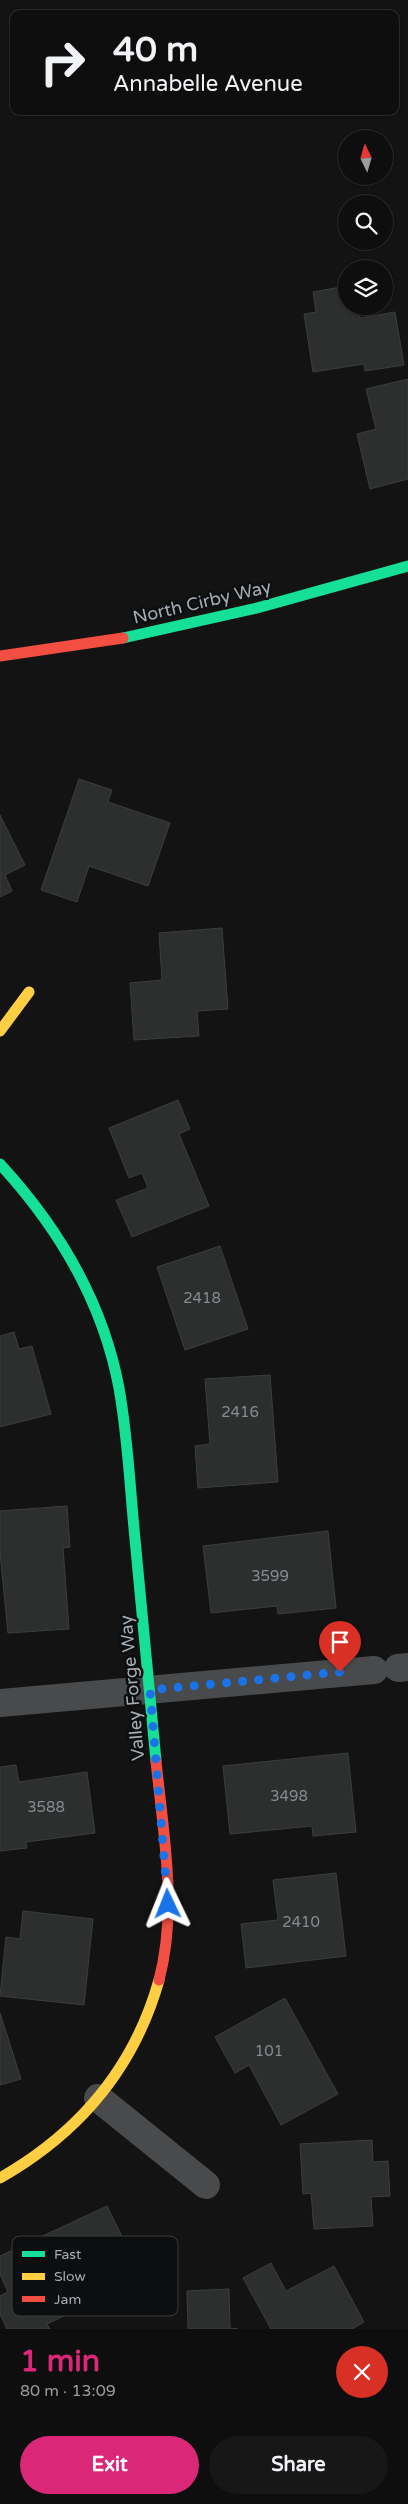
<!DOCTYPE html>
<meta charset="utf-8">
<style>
body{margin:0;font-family:"Varela Round",sans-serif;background:#171717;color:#f1f3f6;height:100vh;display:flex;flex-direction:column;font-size:19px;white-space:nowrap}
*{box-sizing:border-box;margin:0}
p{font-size:16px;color:#9b9c9e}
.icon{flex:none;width:28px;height:28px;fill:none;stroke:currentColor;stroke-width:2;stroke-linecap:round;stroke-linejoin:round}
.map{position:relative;height:2329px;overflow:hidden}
.side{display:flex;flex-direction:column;background:#0e0e0e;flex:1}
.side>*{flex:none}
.top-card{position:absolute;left:10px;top:10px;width:389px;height:105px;border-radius:10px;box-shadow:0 1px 4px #0004,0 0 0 1px #2e2e2e;background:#0e0e0e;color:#f1f3f6;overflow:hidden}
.needle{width:32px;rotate:355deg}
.fabs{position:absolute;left:338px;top:130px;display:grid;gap:10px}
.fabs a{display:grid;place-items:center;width:55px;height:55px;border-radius:50%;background:#0e0e0e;box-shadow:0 1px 4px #0004,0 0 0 1px #2e2e2e;font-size:25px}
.pin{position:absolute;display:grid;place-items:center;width:42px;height:42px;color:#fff;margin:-51px -21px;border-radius:50% 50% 50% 0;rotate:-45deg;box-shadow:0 0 5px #0007}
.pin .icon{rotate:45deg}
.me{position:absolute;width:55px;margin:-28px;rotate:358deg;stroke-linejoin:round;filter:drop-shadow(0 0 4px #0008)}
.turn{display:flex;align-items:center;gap:18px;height:105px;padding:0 20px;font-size:22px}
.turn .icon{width:65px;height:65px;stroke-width:2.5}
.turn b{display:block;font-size:35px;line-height:42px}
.round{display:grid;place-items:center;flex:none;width:52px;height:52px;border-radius:26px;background:#171717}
.overview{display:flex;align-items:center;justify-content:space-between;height:85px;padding:0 20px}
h1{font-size:30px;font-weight:700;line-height:38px;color:#db2777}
.primary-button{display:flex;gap:10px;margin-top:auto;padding:10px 20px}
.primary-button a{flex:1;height:58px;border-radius:30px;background:#db2777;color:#fff;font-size:20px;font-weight:700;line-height:58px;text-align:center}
.primary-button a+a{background:#171717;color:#f1f3f6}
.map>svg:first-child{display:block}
.building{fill:#2d2e2e;stroke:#3b3e3f}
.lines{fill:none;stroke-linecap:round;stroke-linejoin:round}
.street{stroke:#484a4c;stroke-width:28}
.fast{stroke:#16e098;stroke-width:11}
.slow{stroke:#ffcf43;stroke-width:11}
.jam{stroke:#f24e42;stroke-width:11}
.route{stroke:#1a73e8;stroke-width:9;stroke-dasharray:0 16.2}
.labels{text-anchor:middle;stroke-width:5;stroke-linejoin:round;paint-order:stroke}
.number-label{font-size:15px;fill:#868c92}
.street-label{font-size:18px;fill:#a4acb4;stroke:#0d0e0f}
.key{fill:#0d0e0f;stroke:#3a3d41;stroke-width:1}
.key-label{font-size:14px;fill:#a4acb4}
</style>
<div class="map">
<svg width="408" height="2329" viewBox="0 0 408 2329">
<rect width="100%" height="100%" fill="#131313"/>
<!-- building -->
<path class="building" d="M346 286V306H358L360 318 395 312 404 365 365 371 364 364 313 372 304 314 316 312 313 292Z
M408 379V479L370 489 357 434 376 429 366 389Z
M79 779 112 790 108 802 170 823 148 886 89 866 77 902 41 890Z
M0 815 25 865 5 875 12 891 0 897Z
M222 928 228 1009 197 1011 199 1036 134 1040 130 983 162 980 159 933Z
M178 1100 190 1129 179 1134 209 1206 132 1237 116 1200 148 1188 142 1173 129 1178 109 1128Z
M220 1246 248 1329 185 1350 157 1267Z
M14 1332 19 1349 32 1346 51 1414 0 1427V1336Z
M270 1375 278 1482 198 1488 195 1446 210 1444 205 1379Z
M67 1506 70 1547 63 1548 69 1629 8 1633 0 1553V1511Z
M328 1531 336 1608 278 1614 277 1606 211 1613 203 1546Z
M348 1753 356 1832 313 1836 312 1826 230 1834 223 1766Z
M16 1765 19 1782 87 1772 95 1833 26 1842 27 1848 0 1851V1767Z
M336 1873 346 1956 246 1968 241 1924 278 1920 273 1880Z
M23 1911 93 1919 84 2005 0 1996 6 1937 20 1939Z
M285 1998 338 2094 281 2125 249 2065 235 2073 215 2037Z
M0 2013 21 2079 0 2085Z
M372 2140 373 2162 388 2161 390 2196 371 2197 373 2226 314 2229 311 2193 303 2194 300 2144Z
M107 2206 136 2265 66 2299 72 2312 47 2324 50 2329H7L0 2314V2296L8 2292 0 2274V2256Z
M271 2263 286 2291 334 2266 364 2322 352 2329H271L243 2278Z
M229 2289 230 2328 238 2329H188L187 2291Z"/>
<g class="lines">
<!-- street -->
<path class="street" d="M398 1668 408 1667
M0 1703 374 1670
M98 2098 206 2185"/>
<!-- fast -->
<path class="fast" d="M123 638 257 608 408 566
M0 1164C58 1227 103 1303 119 1388 128 1438 130 1489 135 1539 142 1613 149 1687 156 1761"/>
<!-- slow -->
<path class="slow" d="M0 1031 29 992
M0 2178C79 2133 134 2069 159 1980"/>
<!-- jam -->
<path class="jam" d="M0 656 123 638
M156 1761C163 1832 178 1909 159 1980"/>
</g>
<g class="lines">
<!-- route -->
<path class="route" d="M168 1904 150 1690 340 1672"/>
</g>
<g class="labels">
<!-- number labels -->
<g class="number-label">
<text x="202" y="1303">2418</text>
<text x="240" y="1417">2416</text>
<text x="270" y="1581">3599</text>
<text x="289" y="1801">3498</text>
<text x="46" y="1812">3588</text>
<text x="301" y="1927">2410</text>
<text x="269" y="2056">101</text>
</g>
<!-- street labels -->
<g class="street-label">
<text transform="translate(202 602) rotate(-13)" y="6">North Cirby Way</text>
<text transform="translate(132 1688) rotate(-95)" y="6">Valley Forge Way</text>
</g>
</g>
<!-- legend -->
<rect x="12" y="2236" width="166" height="80" rx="8" class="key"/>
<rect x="22" y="2251" width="23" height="6" fill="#16e098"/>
<rect x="22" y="2273" width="23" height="7" fill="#ffcf43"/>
<rect x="22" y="2296" width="23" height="6" fill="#f24e42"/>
<g class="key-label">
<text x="54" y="2259">Fast</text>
<text x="54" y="2281">Slow</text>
<text x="54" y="2304">Jam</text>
</g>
</svg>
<div class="fabs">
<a><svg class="needle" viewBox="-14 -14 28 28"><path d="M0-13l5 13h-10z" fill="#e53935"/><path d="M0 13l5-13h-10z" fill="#9b9c9e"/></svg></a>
<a><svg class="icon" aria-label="search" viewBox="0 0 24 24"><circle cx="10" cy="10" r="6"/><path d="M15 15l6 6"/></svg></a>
<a><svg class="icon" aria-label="layers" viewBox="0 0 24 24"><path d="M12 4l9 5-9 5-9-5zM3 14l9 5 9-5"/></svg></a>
</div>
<div class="pin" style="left:340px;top:1672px;background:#d93025"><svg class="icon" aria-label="arrive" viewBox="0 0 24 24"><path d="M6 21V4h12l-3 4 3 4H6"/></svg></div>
<svg class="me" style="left:168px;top:1904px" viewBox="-20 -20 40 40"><path d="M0-17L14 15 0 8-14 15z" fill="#1a73e8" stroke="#fff" stroke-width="4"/></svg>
<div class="top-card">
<div class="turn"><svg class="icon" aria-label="right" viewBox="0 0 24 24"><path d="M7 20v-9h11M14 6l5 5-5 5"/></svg><div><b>40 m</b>Annabelle Avenue</div></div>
</div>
</div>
<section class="side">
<div class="overview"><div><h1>1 min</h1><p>80 m · 13:09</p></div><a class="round" style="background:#d93025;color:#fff"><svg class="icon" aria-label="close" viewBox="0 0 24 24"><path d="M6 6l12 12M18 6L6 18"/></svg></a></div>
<div class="primary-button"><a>Exit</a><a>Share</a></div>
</section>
